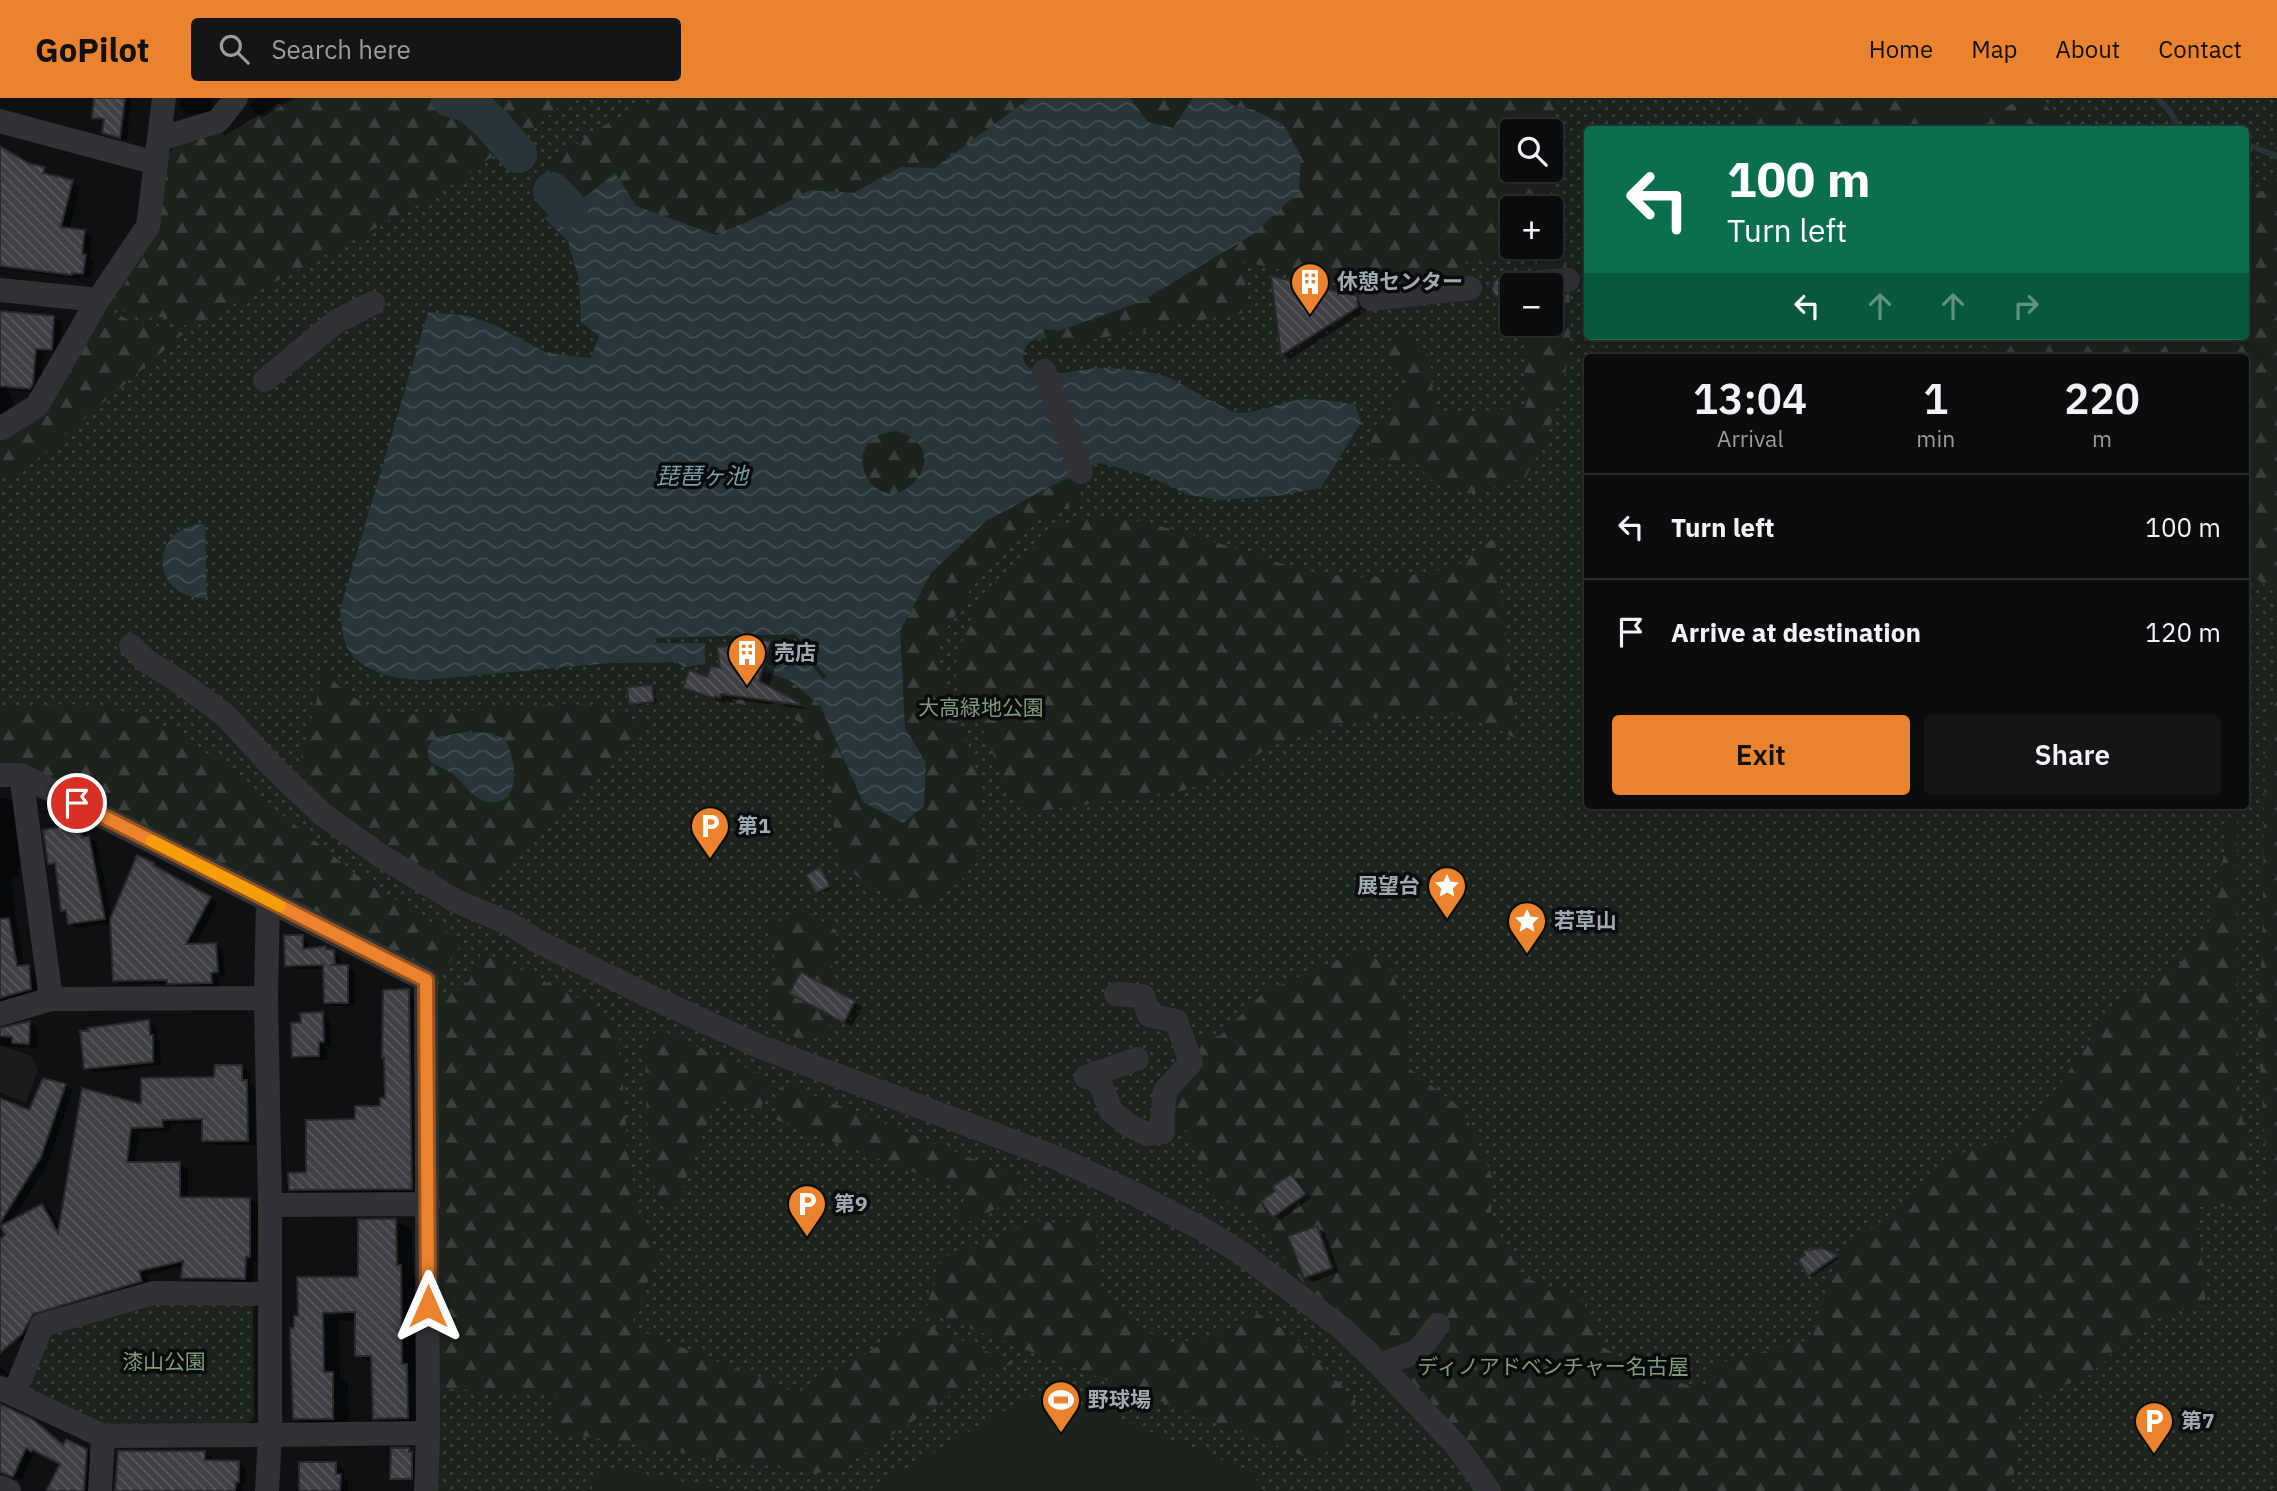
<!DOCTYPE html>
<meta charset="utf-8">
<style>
body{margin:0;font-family:"IBM Plex Sans","Noto Sans JP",sans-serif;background:#141516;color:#f1f3f6;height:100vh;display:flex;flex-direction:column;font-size:26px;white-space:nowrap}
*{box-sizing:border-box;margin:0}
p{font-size:23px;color:#9a9b9d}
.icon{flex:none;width:38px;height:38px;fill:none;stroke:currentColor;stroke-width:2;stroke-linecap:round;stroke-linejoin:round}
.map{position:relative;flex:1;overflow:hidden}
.drawer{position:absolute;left:1584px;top:256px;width:665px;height:455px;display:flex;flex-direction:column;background:#0b0c0d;border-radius:7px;box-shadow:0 7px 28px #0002,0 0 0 2px #2b2c2e}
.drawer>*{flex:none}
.hud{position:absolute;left:1584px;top:28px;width:665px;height:214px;border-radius:7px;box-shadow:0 7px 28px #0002,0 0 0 2px #2b2c2e;background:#0b6e4f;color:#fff;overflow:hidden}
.fabs{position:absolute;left:1500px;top:21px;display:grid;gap:14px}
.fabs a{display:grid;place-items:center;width:63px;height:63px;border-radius:7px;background:#0b0c0d;box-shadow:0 7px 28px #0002,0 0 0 2px #2b2c2e;font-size:35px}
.pin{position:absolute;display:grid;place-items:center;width:60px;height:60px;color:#fff;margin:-30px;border:4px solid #fff;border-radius:50%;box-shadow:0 2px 7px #0007}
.me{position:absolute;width:77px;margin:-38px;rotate:0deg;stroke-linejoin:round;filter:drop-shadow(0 0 5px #0008)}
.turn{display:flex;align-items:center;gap:24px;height:147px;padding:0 28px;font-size:32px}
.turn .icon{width:91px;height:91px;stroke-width:2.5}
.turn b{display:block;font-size:49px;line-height:60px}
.lanes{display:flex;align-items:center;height:66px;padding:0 28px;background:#0003;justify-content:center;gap:35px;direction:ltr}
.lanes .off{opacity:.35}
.eta{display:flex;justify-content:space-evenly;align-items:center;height:119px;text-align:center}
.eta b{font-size:42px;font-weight:600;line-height:49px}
.button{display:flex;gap:14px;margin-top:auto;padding:14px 28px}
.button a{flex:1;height:80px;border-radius:7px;background:#eb822d;color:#111;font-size:28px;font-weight:600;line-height:80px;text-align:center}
.button a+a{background:#141516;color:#f1f3f6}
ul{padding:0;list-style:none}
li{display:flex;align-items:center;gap:21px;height:105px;padding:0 28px;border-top:2px solid #2b2c2e}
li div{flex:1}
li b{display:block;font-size:26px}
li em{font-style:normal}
header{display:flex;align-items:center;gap:42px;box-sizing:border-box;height:98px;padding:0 35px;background:#eb822d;color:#111}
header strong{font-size:33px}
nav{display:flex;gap:38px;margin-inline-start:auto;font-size:24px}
.search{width:490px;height:63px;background:#141516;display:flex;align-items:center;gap:18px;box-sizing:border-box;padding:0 24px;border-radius:7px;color:#9a9b9d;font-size:26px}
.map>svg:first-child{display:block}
.built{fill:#1b1c1e}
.grass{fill:url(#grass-dots);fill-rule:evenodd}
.forest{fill:url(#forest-firs);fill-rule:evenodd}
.garden{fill:#1c231c}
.water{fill:url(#water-waves);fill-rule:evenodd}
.shadow{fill:#0007}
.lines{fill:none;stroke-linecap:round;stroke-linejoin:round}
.stream{stroke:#293539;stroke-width:6}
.river{stroke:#293539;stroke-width:38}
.building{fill:url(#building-back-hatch);stroke:#292a2d;stroke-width:2}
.street{stroke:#313235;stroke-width:24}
.route-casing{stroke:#99541d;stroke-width:18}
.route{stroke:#eb822d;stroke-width:12}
.slow{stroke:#f59e0b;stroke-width:12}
.labels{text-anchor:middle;stroke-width:7;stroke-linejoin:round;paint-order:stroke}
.poi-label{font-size:21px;font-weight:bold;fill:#a1a9b1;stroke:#0a0b0c;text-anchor:start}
.park-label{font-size:21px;fill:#7e9c78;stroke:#0a0b0c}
.water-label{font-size:23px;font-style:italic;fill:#789fac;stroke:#0a0b0c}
</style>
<header>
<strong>GoPilot</strong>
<div class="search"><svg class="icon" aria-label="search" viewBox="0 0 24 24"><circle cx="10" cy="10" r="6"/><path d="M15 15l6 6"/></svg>Search here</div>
<nav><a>Home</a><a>Map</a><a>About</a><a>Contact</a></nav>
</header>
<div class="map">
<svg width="2277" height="1393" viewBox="0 0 2277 1393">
<defs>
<pattern id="grass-dots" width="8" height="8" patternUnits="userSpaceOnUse" patternTransform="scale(1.75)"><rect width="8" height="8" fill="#1c231c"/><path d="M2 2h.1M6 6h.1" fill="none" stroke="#3a403b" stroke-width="1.8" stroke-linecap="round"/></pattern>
<pattern id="forest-firs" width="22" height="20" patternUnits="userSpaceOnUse" patternTransform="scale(1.75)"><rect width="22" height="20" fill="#1c231c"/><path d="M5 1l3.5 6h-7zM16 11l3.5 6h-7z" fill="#3a403b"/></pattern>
<pattern id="water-waves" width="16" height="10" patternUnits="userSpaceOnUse" patternTransform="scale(1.75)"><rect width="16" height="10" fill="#293539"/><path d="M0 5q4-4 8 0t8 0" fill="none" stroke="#454f53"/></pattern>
<pattern id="building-back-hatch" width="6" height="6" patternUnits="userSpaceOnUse" patternTransform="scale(1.75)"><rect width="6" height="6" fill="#3e4044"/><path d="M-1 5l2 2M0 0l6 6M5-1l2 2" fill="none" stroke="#57595d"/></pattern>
</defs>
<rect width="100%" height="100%" fill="#0f1011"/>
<!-- built -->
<path class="built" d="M0 947 31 958 38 971 26 1005 0 994Z"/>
<!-- grass -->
<path class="grass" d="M288 0H2277V1393H436V896L0 667V345L43 319 107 211 159 131 224 38ZM1587 32H2245V238H1587ZM1512 33H1550V72H1512ZM1512 110H1550V149H1512ZM1512 187H1550V226H1512ZM1587 259H2245V707H1587Z
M155 1201 247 1203 253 1210 254 1320 246 1327 105 1328 30 1293 25 1283 45 1236Z"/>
<!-- forest -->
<path class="forest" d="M288 0H570L538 27 437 97 189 230 178 223 162 219 147 220 129 216 112 206 159 131 167 57 180 43 219 29 225 39Z
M661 0H1030L934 71 901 69 853 95 810 92 764 116 716 137 636 108 615 75 569 111 538 75C577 44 615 17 661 0Z
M1130 0H1193L1174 30 1148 24Z
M1223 0H1559L1551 37 1550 33H1512V72H1549L1552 114 1566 163 1567 174 1539 178 1535 153 1466 162 1468 183 1372 194 1243 163 1248 214 1055 248 1047 241 1042 231 1059 233 1254 12 1234 8ZM1512 110H1550V149H1512Z
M1751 0H1895L1907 13 1926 24 1953 26 2002 12 2020 0H2042L2061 31 1740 32 1745 24Z
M2277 81V497L2245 471V259H1989L1986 238H2245V92L2262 93Z
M1551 191H1569C1576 258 1559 323 1525 380L1505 384 1488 393 1464 396 1429 381 1414 361 1389 365 1367 351C1379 328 1392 303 1413 287L1383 260 1398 240 1414 241 1430 259 1435 317 1526 309 1523 226H1550Z
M107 211C119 217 131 224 144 227 159 229 170 226 183 236L39 360 7 378 0 380V345L43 319Z
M862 364a31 31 0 1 1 62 0a31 31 0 1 1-62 0Z
M1074 377 1084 404C1069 410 1054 414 1040 422 1002 441 976 480 956 516 949 527 939 541 939 554 940 572 947 589 953 605 970 651 992 700 978 749 975 762 969 777 958 785 947 793 934 804 921 804 901 804 882 796 866 785 826 757 837 737 832 696 830 684 825 672 822 661 819 650 817 640 809 632 786 609 750 608 720 603L722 598 774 605 779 594 759 583 762 572 789 582 820 607 863 704 926 665 905 630 900 533 931 475 986 423Z
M1105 418 1145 424 1190 436 1298 471 1325 476 1368 480 1430 475 1461 465 1495 439 1517 641 1484 624 1447 615 1403 614 1355 623 1289 640 1203 686 1181 693 1041 713 1030 715 1025 712 1010 699 981 626 956 581V564L963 541 977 506 987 492 1051 433 1081 422Z
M325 572C347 602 367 608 402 617L555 606 589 607 617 615 650 629 473 802 338 715 297 674Z
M2277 604V1145L2272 1148 2257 922 2262 857 2265 658 2267 619 2271 607Z
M66 606C95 608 125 611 152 622 202 644 241 684 280 721L284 718 357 777 463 844 450 863 436 877 0 667V610Z
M2233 707H2237L2238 979 2252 1108 2197 1109 2206 1208 2190 1209 2145 1224 2090 1277 2031 1300 2018 1321 2016 1364 2010 1393H1489L1307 1190 1254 1118 1218 1097 1199 1064 1186 1032 1163 1034 1162 1024 1195 965 1197 940 1220 938 1264 894 1358 853 1388 866 1407 910 1410 971 1463 1012 1492 1078 1491 1120 1524 1180 1581 1198 1603 1249 1646 1275 1702 1291 1718 1265 1812 1241 1832 1173 1845 1151 1921 1093 1958 1056 1987 1048 2030 1028 2085 950 2107 912 2179 867 2208 827 2218 788Z
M802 809 837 833 832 864 834 920 825 937 802 944 770 923V893L776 880 771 829Z
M482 853 600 910 619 934 628 1057 635 1095 656 1160 631 1229 797 1295 921 1223 1014 1266 989 1272 838 1373 813 1375 551 1333 556 1298 439 1290 436 896C470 896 471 880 482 853Z
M659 931 771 981 759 1015 717 999 672 1118C669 1114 664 1110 661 1106 646 1082 645 975 646 944Z
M783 985 1008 1075 1019 1081 1020 1094 1016 1101 954 1131 966 1094 774 1021Z
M1096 1119 1097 1190 1116 1212 1140 1231 1173 1244 1209 1241 1239 1226 1250 1211 1296 1239 1356 1303 1339 1348 1312 1361 925 1213 943 1160 1036 1123 1063 1125Z"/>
<!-- garden -->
<path class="garden" d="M1895 0H2020L1978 24 1953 26 1926 24 1907 13Z
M1057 1297 1253 1374 1262 1393H867L1029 1299Z
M601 1368 733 1393H591Z"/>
<!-- water -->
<path class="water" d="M1030 0H1130L1148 24 1173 30 1193 0H1223L1234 8 1254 12 1283 26 1301 58 1299 94 1252 137 1140 204 1059 233 1043 231 1047 241C1024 236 1014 265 1034 272 1059 282 1083 268 1108 270 1124 271 1152 273 1167 279 1182 285 1227 314 1239 315 1259 315 1286 302 1307 301 1323 301 1340 305 1355 306L1361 324 1321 390 1277 398 1220 402 1189 397 1143 376 1099 365 1051 388 986 423 931 475 900 533 905 630 926 665 924 708 903 725 863 704 820 607 789 582 747 568V553L785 551 786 545 792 544 823 581 827 579 813 562 816 560 795 536 654 540 656 545H705V566L684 569 677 564 610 565 424 582C397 581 363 576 348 551 342 541 341 524 340 512L428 214 469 218 497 228 547 255 591 260 599 238 581 224 579 181 568 143 544 120 573 109 615 75 636 108 716 137 764 116 810 92 853 95 901 69 934 70ZM897 333C963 353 892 430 866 377 854 353 873 334 897 333Z
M200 426 205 427 207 500C152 502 146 434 200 426Z
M466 634 492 635 505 641C514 659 519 683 507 700 480 714 471 692 454 677 443 667 422 669 429 646L438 639Z"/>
<!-- shadow -->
<path class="shadow" d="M96 0H131L127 42 104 34 106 23 93 19Z
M181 0H213L211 16 188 15 180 10Z
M257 0H295L263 19 255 15 250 8Z
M0 51 36 69 44 71 52 76 51 79 72 84 80 89 69 132 85 134 92 138 89 161 93 163 91 180 80 178 79 181 0 170Z
M1273 180 1356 200 1365 204 1366 213 1290 261 1283 256Z
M1501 181 1509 183 1515 187H1512V201L1508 202 1497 196 1494 189Z
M0 214 53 219 61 224 60 255 44 254 40 291 38 295 7 291 16 309 0 317Z
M770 544 781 550 769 590 809 612 732 601 731 604 726 603 725 605 695 595 685 589 709 581 722 573 749 548Z
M652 589 655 591 657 605 634 607 630 605Z
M0 700H6L14 704 21 768H18L20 779 12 780 15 816 24 869H28L37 874 39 896 0 909Z
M79 727 87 732 88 739 97 744 112 821 138 760 218 805 195 847H216L223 851 225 878H218L219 889H176L171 886H122L115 882 112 825 78 830 70 825 68 815 63 812 57 769 50 765Z
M820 771 823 773 832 790 820 796 817 794Z
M302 839 309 843V852L326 850 340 858 341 869H347L355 873V908H333L325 904V871H294L286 867Z
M801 877 862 909 852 928 791 894Z
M408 893 417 899 421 1096H300L290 1091 381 1009 386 1002Z
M322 916 330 921 331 948H326L327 962H302L294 958 303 926Z
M149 924 157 929V942L160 943 161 967 94 975 86 970Z
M29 925 37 929V950L0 948V932Z
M241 969 250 974V985L255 989 256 1047H212L204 1042V1025L170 1026V1033L139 1034 135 1066H180L188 1071V1101H250L258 1106 257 1163H253V1185L191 1184 183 1179 184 1168 147 1177 149 1187 25 1246 16 1241 0 1222V1152L13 1141 0 1133V1002L30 1014 65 987 73 992 49 1064 12 1123 42 1108 51 1112 61 1131 143 1008 216 981Z
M1291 1078 1298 1082 1311 1100 1281 1122 1275 1118 1264 1103 1277 1093Z
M395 1123 412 1132 413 1176 417 1178 424 1329H391L374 1320 373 1266 357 1257V1223H339L340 1280 348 1285 349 1329H311L295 1320 292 1232 360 1180Z
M1316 1130 1325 1135 1339 1174 1313 1184 1305 1179Z
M1822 1152 1840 1160 1812 1179 1809 1177Z
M0 1268 10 1279 0 1275Z
M0 1315 34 1324 64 1348 87 1353 95 1357 93 1393H55L62 1366 34 1354 22 1382 8 1378 0 1380Z
M408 1352 415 1358V1382H395L392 1380Z
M204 1354 212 1359V1364L239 1365 246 1369V1387H243V1393H117Z
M336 1366 344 1371V1380L348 1382V1393H300Z"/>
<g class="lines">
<!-- stream -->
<path class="stream" d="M2158 0 2171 15 2180 32
M2245 46 2277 58"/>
<!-- river -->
<path class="river" d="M450 0 470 6 491 25 518 56
M552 93 569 111"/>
</g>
<!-- building -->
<path class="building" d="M94 0H125L120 40 102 35 104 21 92 20Z
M0 48 28 65 45 69 43 75 73 82 61 129 85 132 82 156 86 157 83 176 72 175V177L0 168Z
M1271 178 1357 198 1358 209 1281 257Z
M1492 190a11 11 0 1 1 22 0a11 11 0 1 1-22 0Z
M0 213 54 218 52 252 36 251 33 286 30 291 0 288Z
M771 542 759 583 800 605V607L721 596 720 600 715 598 714 600 683 590 689 572 707 579 711 568 720 570 717 549 747 546V543Z
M652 587 654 604 629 606 627 589Z
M79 725 82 739 89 738 105 821 68 826 66 812 61 813 55 765 48 766 43 732Z
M137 757 154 765 153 767 211 799 186 846 216 845 218 874 211 875 212 885 167 886V882L113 883 110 821Z
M820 769 830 788 816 795 806 777Z
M9 820 17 868 29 867 31 891 0 900V821Z
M284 837H303V851L326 848V851L334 852 335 867H330H348V905H324L323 867 285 868Z
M801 874 855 903 844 925 789 895Z
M409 891 412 1091 289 1092 288 1075 306 1074V1022L355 1021V1008H380V1000H385L384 960H382L383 892Z
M323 914 324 944H319V958L292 959 291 925 301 924 300 915Z
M149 922 150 937H153V964L84 971 80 933H89L88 930Z
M30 923 29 946 12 945V939L0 938V930Z
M215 967H242V982H247L248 1043H202V1021L162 1022 163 1029 131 1030 127 1064H180V1099L250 1100V1159H246L245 1181 181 1180 183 1163 139 1173 142 1183 33 1216 22 1236 0 1255V1141L5 1137 0 1128 42 1106 58 1135 82 990 141 1006V980L214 979Z
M43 980 66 986 41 1059 0 1125V1000L29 1012Z
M1291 1076 1306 1096 1273 1119 1261 1103 1275 1093 1272 1089Z
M358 1121H396L397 1167H401L402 1266H407L408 1320 373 1321 371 1258H355V1214L323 1215 324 1274H333V1321H293L290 1230H294V1218H298L297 1179H358Z
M1317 1128 1332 1170 1304 1180 1288 1138Z
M1822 1150 1838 1157 1808 1178 1798 1162 1805 1157 1803 1153Z
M0 1306 34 1322 63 1347 66 1341 87 1351 84 1393H46L60 1366 33 1352 31 1354 26 1350 13 1379 0 1374Z
M391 1350H409V1354H412V1381H390Z
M118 1353H205V1362L239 1363V1384H236L235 1393H115Z
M299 1364H336V1376H341L340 1393H299Z"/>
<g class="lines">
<!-- street -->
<path class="street" d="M0 23 156 65
M160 41 218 23 236 0
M1540 184 1568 182
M0 192 98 202
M1371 201 1470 190
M1044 273 1081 374
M265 282 337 223 373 205
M0 331 37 308 98 202 148 128 164 0
M131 548 145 562 180 584 225 617 272 668 322 716 381 758 454 802 510 826 537 843 649 898 761 949 1057 1060 1137 1097 1206 1133 1244 1157 1343 1231 1380 1267 1456 1347 1489 1393
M0 677H21L426 882 428 1335 426 1393
M21 677 51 901
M268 802 266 900 270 1107V1337L428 1335
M0 916 51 901 266 900
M1096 975 1111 1013 1128 1027 1147 1036 1163 1034 1162 1024 1165 993 1191 964 1176 923 1149 917 1143 898 1116 896
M1086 979 1137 961
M270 1107 428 1106
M1380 1267 1418 1253 1438 1227
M0 1290 103 1338
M14 1296 42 1227 153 1195 270 1196
M0 1389 9 1393
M100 1393 103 1338 270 1337 267 1393"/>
</g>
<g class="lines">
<defs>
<path id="route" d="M77 705 426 882 428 1208"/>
</defs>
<!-- route casing -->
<use href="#route" class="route-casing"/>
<!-- route -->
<use href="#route" class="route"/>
<!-- slow -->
<path class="slow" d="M152 743 280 808"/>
</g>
<!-- icons -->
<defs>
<symbol id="building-pin" viewBox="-11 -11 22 30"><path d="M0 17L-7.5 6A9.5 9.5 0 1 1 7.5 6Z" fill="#eb822d" stroke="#0a0b0c"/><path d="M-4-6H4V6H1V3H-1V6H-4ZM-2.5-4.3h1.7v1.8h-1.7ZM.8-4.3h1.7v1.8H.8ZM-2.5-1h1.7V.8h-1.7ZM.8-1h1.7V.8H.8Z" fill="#fff"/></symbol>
<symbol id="parking-pin" viewBox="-11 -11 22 30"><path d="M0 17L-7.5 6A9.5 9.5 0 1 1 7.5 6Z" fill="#eb822d" stroke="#0a0b0c"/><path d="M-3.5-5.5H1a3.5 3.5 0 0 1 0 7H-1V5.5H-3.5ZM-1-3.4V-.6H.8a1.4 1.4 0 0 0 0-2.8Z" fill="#fff"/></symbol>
<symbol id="sight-pin" viewBox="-11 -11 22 30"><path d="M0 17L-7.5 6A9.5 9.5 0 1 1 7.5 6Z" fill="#eb822d" stroke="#0a0b0c"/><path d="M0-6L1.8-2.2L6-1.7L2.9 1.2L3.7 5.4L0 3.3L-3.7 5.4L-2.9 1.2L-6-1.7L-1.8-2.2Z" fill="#fff"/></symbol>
<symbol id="stadium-pin" viewBox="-11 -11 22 30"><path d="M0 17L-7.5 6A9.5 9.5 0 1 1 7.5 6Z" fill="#eb822d" stroke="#0a0b0c"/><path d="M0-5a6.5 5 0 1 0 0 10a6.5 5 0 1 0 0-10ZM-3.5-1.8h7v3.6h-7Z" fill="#fff"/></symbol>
</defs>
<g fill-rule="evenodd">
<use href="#building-pin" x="1288" y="162" width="44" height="60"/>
<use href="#building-pin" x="725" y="533" width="44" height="60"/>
<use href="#parking-pin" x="688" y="706" width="44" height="60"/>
<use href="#sight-pin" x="1425" y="766" width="44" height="60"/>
<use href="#sight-pin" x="1505" y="801" width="44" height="60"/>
<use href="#parking-pin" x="785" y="1084" width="44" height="60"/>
<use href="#stadium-pin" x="1039" y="1280" width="44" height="60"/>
<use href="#parking-pin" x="2132" y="1301" width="44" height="60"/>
</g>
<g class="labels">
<!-- poi labels -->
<g class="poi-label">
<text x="1337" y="191">休憩センター</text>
<text x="774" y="562">売店</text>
<text x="737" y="735">第1</text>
<text x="1420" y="795" text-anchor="end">展望台</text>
<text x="1554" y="830">若草山</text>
<text x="834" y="1113">第9</text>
<text x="1088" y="1309">野球場</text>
<text x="2181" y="1330">第7</text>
</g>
<!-- park labels -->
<g class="park-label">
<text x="981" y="617">大高緑地公園</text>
<text x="164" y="1271">漆山公園</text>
<text x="1553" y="1276">ディノアドベンチャー名古屋</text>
</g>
<!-- water labels -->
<g class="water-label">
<text x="702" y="386">琵琶ヶ池</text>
</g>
</g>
</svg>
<div class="fabs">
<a><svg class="icon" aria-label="search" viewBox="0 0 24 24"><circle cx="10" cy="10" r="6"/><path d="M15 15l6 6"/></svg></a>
<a>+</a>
<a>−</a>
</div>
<div class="pin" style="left:77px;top:705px;background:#d93025"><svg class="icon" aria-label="arrive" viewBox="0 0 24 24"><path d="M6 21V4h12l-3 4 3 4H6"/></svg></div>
<svg class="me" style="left:428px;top:1208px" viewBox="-20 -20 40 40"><path d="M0-17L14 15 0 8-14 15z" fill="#eb822d" stroke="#fff" stroke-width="4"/></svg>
<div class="hud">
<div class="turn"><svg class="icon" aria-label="left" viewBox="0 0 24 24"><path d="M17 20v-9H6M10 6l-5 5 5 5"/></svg><div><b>100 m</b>Turn left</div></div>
<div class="lanes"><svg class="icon" aria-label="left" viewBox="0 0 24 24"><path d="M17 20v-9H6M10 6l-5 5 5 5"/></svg><svg class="icon off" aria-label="ahead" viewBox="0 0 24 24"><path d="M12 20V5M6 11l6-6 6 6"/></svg><svg class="icon off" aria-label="ahead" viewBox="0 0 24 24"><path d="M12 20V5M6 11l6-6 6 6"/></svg><svg class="icon off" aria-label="right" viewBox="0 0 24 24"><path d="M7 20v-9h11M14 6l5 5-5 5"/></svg></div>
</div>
<section class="drawer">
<div class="eta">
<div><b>13:04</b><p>Arrival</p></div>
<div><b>1</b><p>min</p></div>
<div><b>220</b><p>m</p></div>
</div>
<ul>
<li><svg class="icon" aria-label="left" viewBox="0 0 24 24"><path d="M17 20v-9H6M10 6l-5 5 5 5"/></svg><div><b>Turn left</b></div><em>100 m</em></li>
<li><svg class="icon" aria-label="arrive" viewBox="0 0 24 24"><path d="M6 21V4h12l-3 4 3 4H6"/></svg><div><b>Arrive at destination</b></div><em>120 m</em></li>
</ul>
<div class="button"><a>Exit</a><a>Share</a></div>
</section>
</div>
